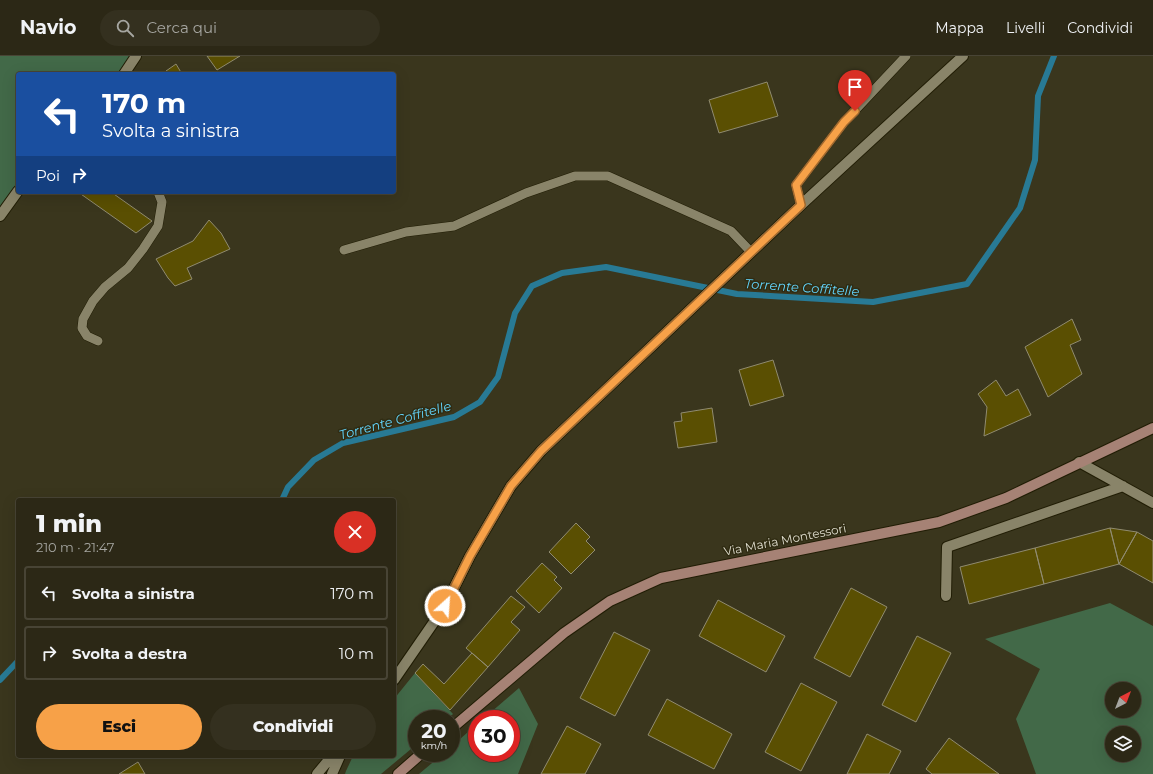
<!DOCTYPE html>
<html lang="it">
<meta charset="utf-8">
<style>
body{margin:0;font-family:Montserrat,sans-serif;background:#34301f;color:#f1f3f6;height:100vh;display:flex;flex-direction:column;font-size:15px;white-space:nowrap}
*{box-sizing:border-box;margin:0}
p{font-size:13px;color:#a6a6a1}
.icon{flex:none;width:22px;height:22px;fill:none;stroke:currentColor;stroke-width:2;stroke-linecap:round;stroke-linejoin:round}
.map{position:relative;flex:1;overflow:hidden}
.panel{position:absolute;left:16px;top:442px;width:380px;height:260px;display:flex;flex-direction:column;background:#2c2816;border-radius:4px;box-shadow:0 4px 16px #0002,0 0 0 1px #484435}
.panel>*{flex:none}
.banner{position:absolute;left:16px;top:16px;width:380px;height:122px;border-radius:4px;box-shadow:0 4px 16px #0002,0 0 0 1px #484435;background:#1a4fa0;color:#fff;overflow:hidden}
.needle{width:26px;rotate:42deg}
.fabs{position:absolute;left:1105px;top:626px;display:grid;gap:8px}
.fabs a{display:grid;place-items:center;width:36px;height:36px;border-radius:50%;background:#2c2816;box-shadow:0 4px 16px #0002,0 0 0 1px #484435;font-size:20px}
.speed{position:absolute;left:408px;top:654px;display:flex;gap:8px;font-size:20px;font-weight:700;text-align:center}
.speed>*{display:grid;place-content:center;width:52px;height:52px;border-radius:50%;background:#2c2816;box-shadow:0 4px 16px #0002,0 0 0 1px #484435;line-height:1}
.speed small{font-size:10px;font-weight:400}
.speed .limit{border:6px solid #d22;background:#fff;color:#111}
.pin{position:absolute;display:grid;place-items:center;width:34px;height:34px;color:#fff;margin:-41px -17px;border-radius:50% 50% 50% 0;rotate:-45deg;box-shadow:0 0 4px #0007}
.pin .icon{rotate:45deg}
.me{position:absolute;width:44px;margin:-22px;rotate:26deg;stroke-linejoin:round;filter:drop-shadow(0 0 3px #0008)}
.turn{display:flex;align-items:center;gap:14px;height:84px;padding:0 20px;font-size:18px}
.turn .icon{width:52px;height:52px;stroke-width:2.5}
.turn b{display:block;font-size:28px;line-height:34px}
.then{display:flex;align-items:center;height:38px;padding:0 20px;background:#0003;gap:8px;font-size:15px}
.round{display:grid;place-items:center;flex:none;width:42px;height:42px;border-radius:21px;background:#34301f}
.head{display:flex;align-items:center;justify-content:space-between;height:68px;padding:0 20px}
h1{font-size:24px;font-weight:800;line-height:30px}
.button{display:flex;gap:8px;margin-top:auto;padding:8px 20px}
.button a{flex:1;height:46px;border-radius:24px;background:#f7a148;color:#111;font-size:16px;font-weight:800;line-height:46px;text-align:center}
.button a+a{background:#34301f;color:#f1f3f6}
ul{padding:0;list-style:none}
li{display:flex;align-items:center;gap:12px;height:54px;margin:0 8px 6px;padding:0 12px;border:2px solid #484435;border-radius:4px}
li div{flex:1}
li b{display:block;font-size:15px}
li em{font-style:normal}
header{display:flex;align-items:center;gap:24px;box-sizing:border-box;height:56px;padding:0 20px;background:#2c2816;border-bottom:1px solid #484435}
header strong{font-size:19px}
nav{display:flex;gap:22px;margin-inline-start:auto;font-size:14px}
.search{width:280px;height:36px;background:#34301f;display:flex;align-items:center;gap:10px;box-sizing:border-box;padding:0 14px;border-radius:22px;color:#a6a6a1;font-size:15px}
.map>svg:first-child{display:block}
.green{fill:#426948;fill-rule:evenodd}
.lines{fill:none;stroke-linecap:round;stroke-linejoin:round}
.stream{stroke:#287a95;stroke-width:6}
.building{fill:#5a4f02;stroke:#908b70}
.lane-casing{stroke:#211d05;stroke-width:10}
.street-casing{stroke:#211d05;stroke-width:12}
.secondary-casing{stroke:#211d05;stroke-width:12}
.lane{stroke:#898469;stroke-width:9}
.street{stroke:#898469;stroke-width:10}
.secondary{stroke:#a68275;stroke-width:10}
.route-casing{stroke:#a1692f;stroke-width:10}
.route{stroke:#f7a148;stroke-width:7}
.labels{text-anchor:middle;stroke-width:3;stroke-linejoin:round;paint-order:stroke}
.street-label{font-size:12px;fill:#dfddce;stroke:#302c13}
.water-label{font-size:13px;font-style:italic;fill:#63d5fd;stroke:#302c13}
</style>
<header>
<strong>Navio</strong>
<div class="search"><svg class="icon" aria-label="search" viewBox="0 0 24 24"><circle cx="10" cy="10" r="6"/><path d="M15 15l6 6"/></svg>Cerca qui</div>
<nav><a>Mappa</a><a>Livelli</a><a>Condividi</a></nav>
</header>
<div class="map">
<svg width="1153" height="718" viewBox="0 0 1153 718">
<rect width="100%" height="100%" fill="#3a361d"/>
<!-- green -->
<path class="green" d="M0 0H130L119 18H18V127L0 152Z
M1110 547 1153 570V718H1036L1016 663 1040 613 985 583ZM1112 633H1134V655H1112ZM1112 677H1134V699H1112Z
M415 617 453 658 447 663H417V688L381 718H345L346 715 353 700H394V643Z
M519 632 538 668 518 718H419L444 697H451V691L477 668V697H511V663H483Z"/>
<g class="lines">
<!-- stream -->
<path class="stream" d="M282 444 288 431 314 404 343 387 454 361 480 346 498 321 515 257 532 230 562 217 606 211 737 238 873 246 967 228 1020 152 1035 104 1038 40 1054 0
M0 624 18 605"/>
</g>
<!-- building -->
<path class="building" d="M207 0H240L217 14Z
M176 8 182 18H168L166 15Z
M767 26 778 60 719 77 709 44Z
M78 136H111L152 165 136 177Z
M209 164 221 177 230 193 187 212 192 223 175 230 168 222 156 203 193 185Z
M1072 263 1081 284 1070 289 1082 318 1048 341 1025 291Z
M773 304 784 340 750 350 739 314Z
M996 324 1006 340 1018 333 1031 359 984 380 987 351 978 338Z
M712 352 717 386 678 392 674 366 682 365 681 357Z
M576 467 590 481 586 485 595 494 571 518 549 496Z
M1110 472 1119 508 1044 528 1035 492Z
M1110 472 1137 476 1119 508Z
M1137 476 1153 485V527L1119 508Z
M1035 492 1044 528 969 548 960 511Z
M542 507 557 521 554 524 562 532 539 557 516 535Z
M851 532 887 551 850 621 814 602Z
M511 540 525 551 511 566 520 574 488 611 466 592Z
M718 544 785 580 766 616 699 580Z
M614 576 650 594 615 660 580 642Z
M917 580 951 597 916 666 882 649Z
M472 597 488 611 450 654 415 617 423 608 444 628Z
M801 627 837 646 801 715 765 696Z
M667 643 732 678 714 713 648 679Z
M567 670 601 688 585 718H541Z
M867 678 901 695 889 718H847Z
M949 682 999 718H932L926 713Z
M138 706 145 718H119Z"/>
<g class="lines">
<defs>
<path id="lane" d="M801 149 796 129 844 66 906 0
M344 194 406 176 454 170 526 137 575 120H608L731 175 751 196
M98 285 87 280 82 272 83 263 93 245 105 231 128 212 143 193 158 170 162 146 158 136"/>
<path id="street" d="M124 18 136 0
M0 160 18 135
M1079 406 1153 447
M946 540 947 491 1123 430
M394 624 445 550 470 500 511 430 541 395 801 149 963 0
M317 718 332 700
M332 718 340 700"/>
<path id="secondary" d="M451 673 564 577 610 545 661 522 939 466 1006 442 1153 372
M398 718 422 697"/>
</defs>
<!-- lane casing -->
<use href="#lane" class="lane-casing"/>
<!-- street casing -->
<use href="#street" class="street-casing"/>
<!-- secondary casing -->
<use href="#secondary" class="secondary-casing"/>
<!-- lane -->
<use href="#lane" class="lane"/>
<!-- street -->
<use href="#street" class="street"/>
<!-- secondary -->
<use href="#secondary" class="secondary"/>
</g>
<g class="lines">
<defs>
<path id="route" d="M445 550 470 500 511 430 541 395 801 149 796 129 844 66 855 55"/>
</defs>
<!-- route casing -->
<use href="#route" class="route-casing"/>
<!-- route -->
<use href="#route" class="route"/>
</g>
<g class="labels">
<!-- street labels -->
<g class="street-label">
<text transform="translate(785 484) rotate(-11)" y="4">Via Maria Montessori</text>
</g>
<!-- water labels -->
<g class="water-label">
<text transform="translate(802 231) rotate(4)" y="5">Torrente Coffitelle</text>
<text transform="translate(395 364) rotate(-15)" y="5">Torrente Coffitelle</text>
</g>
</g>
</svg>
<div class="fabs">
<a><svg class="needle" viewBox="-14 -14 28 28"><path d="M0-13l5 13h-10z" fill="#e53935"/><path d="M0 13l5-13h-10z" fill="#a6a6a1"/></svg></a>
<a><svg class="icon" aria-label="layers" viewBox="0 0 24 24"><path d="M12 4l9 5-9 5-9-5zM3 14l9 5 9-5"/></svg></a>
</div>
<div class="speed"><div>20<small>km/h</small></div><div class="limit">30</div></div>
<div class="pin" style="left:855px;top:55px;background:#d93025"><svg class="icon" aria-label="arrive" viewBox="0 0 24 24"><path d="M6 21V4h12l-3 4 3 4H6"/></svg></div>
<svg class="me" style="left:445px;top:550px" viewBox="-20 -20 40 40"><circle r="17" fill="#f7a148" stroke="#fff" stroke-width="3"/><path d="M0-11L8 9 0 5-8 9z" fill="#fff"/></svg>
<div class="banner">
<div class="turn"><svg class="icon" aria-label="left" viewBox="0 0 24 24"><path d="M17 20v-9H6M10 6l-5 5 5 5"/></svg><div><b>170 m</b>Svolta a sinistra</div></div>
<div class="then">Poi<svg class="icon" aria-label="right" viewBox="0 0 24 24"><path d="M7 20v-9h11M14 6l5 5-5 5"/></svg></div>
</div>
<section class="panel">
<div class="head"><div><h1>1 min</h1><p>210 m · 21:47</p></div><a class="round" style="background:#d93025;color:#fff"><svg class="icon" aria-label="close" viewBox="0 0 24 24"><path d="M6 6l12 12M18 6L6 18"/></svg></a></div>
<ul>
<li><svg class="icon" aria-label="left" viewBox="0 0 24 24"><path d="M17 20v-9H6M10 6l-5 5 5 5"/></svg><div><b>Svolta a sinistra</b></div><em>170 m</em></li>
<li><svg class="icon" aria-label="right" viewBox="0 0 24 24"><path d="M7 20v-9h11M14 6l5 5-5 5"/></svg><div><b>Svolta a destra</b></div><em>10 m</em></li>
</ul>
<div class="button"><a>Esci</a><a>Condividi</a></div>
</section>
</div>
